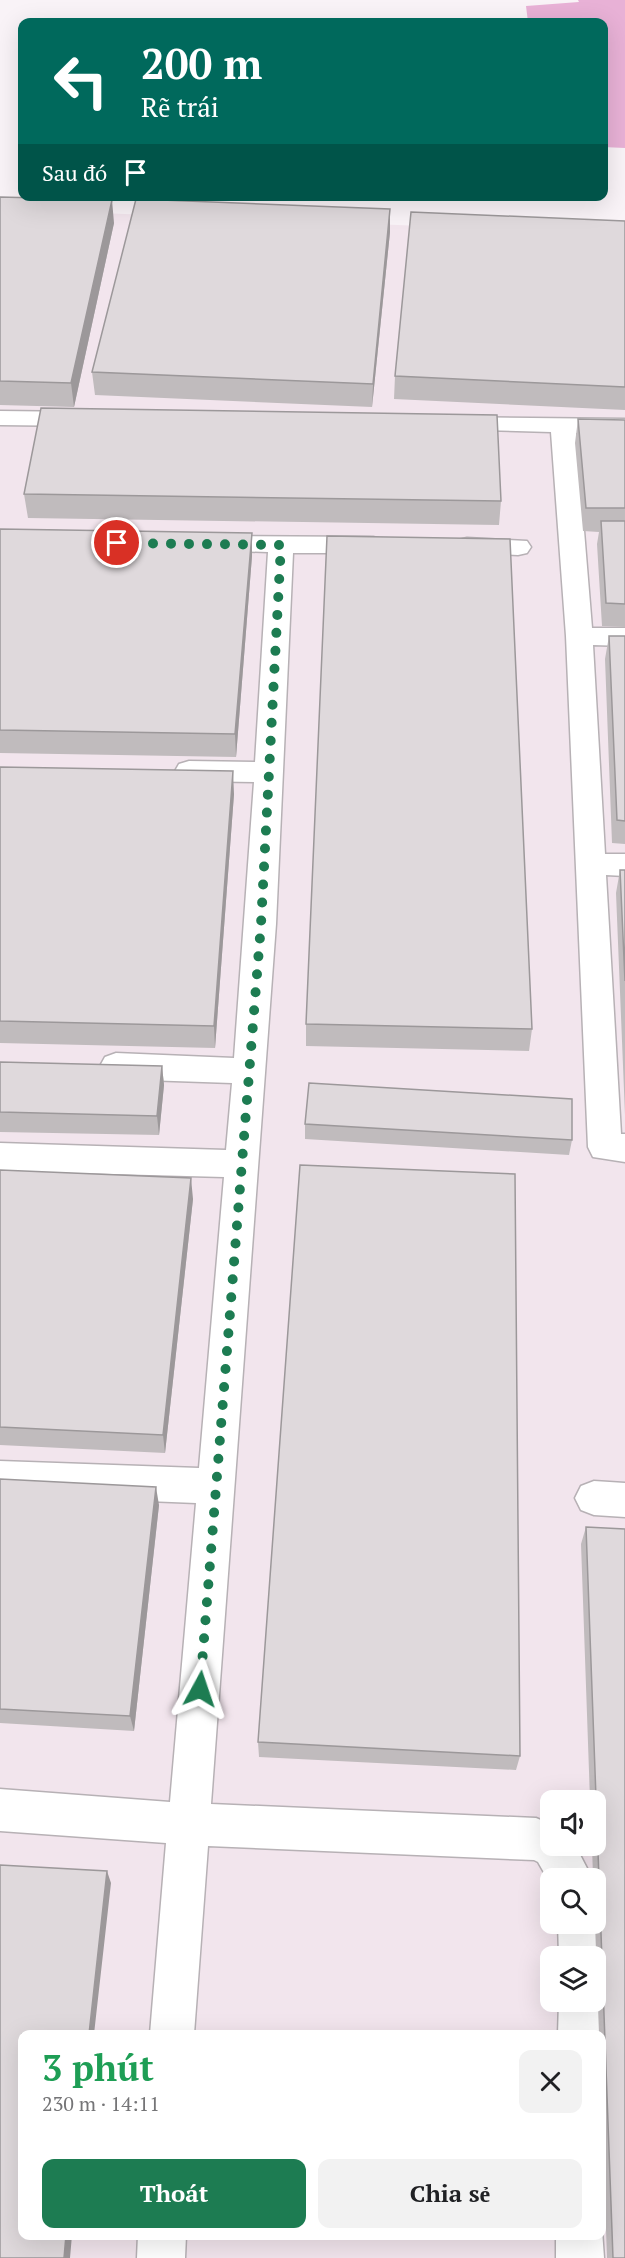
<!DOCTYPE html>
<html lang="vi">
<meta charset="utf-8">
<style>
body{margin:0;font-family:"PT Serif",serif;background:#f2f2f2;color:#202124;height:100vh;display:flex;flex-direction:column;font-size:22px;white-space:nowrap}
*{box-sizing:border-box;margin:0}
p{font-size:20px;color:#757577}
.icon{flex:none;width:33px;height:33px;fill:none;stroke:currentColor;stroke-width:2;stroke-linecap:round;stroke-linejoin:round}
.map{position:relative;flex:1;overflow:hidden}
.drawer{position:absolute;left:18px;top:2030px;width:588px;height:210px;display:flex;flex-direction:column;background:#fff;border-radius:12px;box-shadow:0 6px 24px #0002}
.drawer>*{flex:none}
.guide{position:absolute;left:18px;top:18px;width:590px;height:183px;border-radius:12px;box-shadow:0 6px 24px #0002;background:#00695c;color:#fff;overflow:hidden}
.fabs{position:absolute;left:540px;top:1790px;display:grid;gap:12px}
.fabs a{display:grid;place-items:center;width:66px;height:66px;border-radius:12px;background:#fff;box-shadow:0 6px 24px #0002;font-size:30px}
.pin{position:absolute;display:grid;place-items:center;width:51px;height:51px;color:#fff;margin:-26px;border:3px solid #fff;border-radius:50%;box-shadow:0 2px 6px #0007}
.me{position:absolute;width:66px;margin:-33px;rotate:5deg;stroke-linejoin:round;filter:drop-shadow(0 0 4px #0008)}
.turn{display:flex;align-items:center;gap:21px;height:126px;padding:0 24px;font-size:27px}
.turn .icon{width:78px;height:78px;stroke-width:2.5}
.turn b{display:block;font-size:42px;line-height:51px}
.then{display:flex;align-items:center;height:57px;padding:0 24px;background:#0003;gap:12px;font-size:22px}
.round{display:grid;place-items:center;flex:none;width:63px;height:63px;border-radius:12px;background:#f2f2f2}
.headline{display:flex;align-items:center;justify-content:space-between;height:102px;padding:0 24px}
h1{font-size:36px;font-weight:800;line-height:45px;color:#1e9e55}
.primary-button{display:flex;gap:12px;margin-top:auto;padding:12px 24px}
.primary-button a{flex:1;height:69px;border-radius:12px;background:#1d7c52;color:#fff;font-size:24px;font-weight:800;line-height:69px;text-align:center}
.primary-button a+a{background:#f2f2f2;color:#202124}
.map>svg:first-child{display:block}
.built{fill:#f2e5ed;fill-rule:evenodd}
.green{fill:#e8b1d6}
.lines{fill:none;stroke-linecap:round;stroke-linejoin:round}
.minor-casing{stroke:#b7b1b5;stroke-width:3}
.minor{fill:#fff;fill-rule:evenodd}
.wall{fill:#c0bbbd}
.shaded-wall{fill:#9c989a}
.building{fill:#dfd9dc;stroke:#9c989a;stroke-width:1.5}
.route{stroke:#1d7c52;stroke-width:10;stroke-dasharray:0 18}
</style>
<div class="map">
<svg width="625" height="2258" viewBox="0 0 625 2258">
<rect width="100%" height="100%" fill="#f9f3f7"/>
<!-- built -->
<path class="built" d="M0 209 625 234V2258H0ZM550 1800H596V1845H550ZM550 1878H596V1923H550ZM550 1956H596V2001H550ZM22 2034H602V2235H22Z"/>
<!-- green -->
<path class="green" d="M578 0H625V148L603 147V22H528L526 6 579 2Z"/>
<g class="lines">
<defs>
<path id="minor" d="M0 411 83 412 91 414 95 419 91 424 83 426 0 425Z
M453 417 625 419V433H576L592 628H625V646L593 645 605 854H625V876L606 875 621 1134H625V1162L593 1157 588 1147 566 636 551 432 444 429 441 424 444 419Z
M206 536 373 537 382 539 386 545 382 551 373 553H293L276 924 211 1804 536 1818 550 1824V1845H575L592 1878H550V1883L538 1862 534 1860 208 1846 194 2034H150L166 1843 0 1831V1789L170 1802 196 1503 0 1495V1461L199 1468 224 1177 0 1171V1143L226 1150 232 1083 116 1079 105 1075 100 1066 105 1057 116 1053 234 1058 254 782 189 781 179 778 175 771 179 764 189 761 255 762 268 552 197 550 193 544 197 538Z
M467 538 527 541 531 547 527 553 518 555 458 552 454 546 458 540Z
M594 1481 625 1483V1517L594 1515 581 1510 575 1498 581 1486Z
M596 1908C604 1928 607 1953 596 1972V1956H559L558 1923H596Z
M596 1985 603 2001 602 2036 558 2034 559 2001H596Z
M602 2230 604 2258H556V2235H602Z
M138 2235H186L185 2258H137Z"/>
</defs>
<!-- minor casing -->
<use href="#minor" class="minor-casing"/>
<!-- minor -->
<use href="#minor" class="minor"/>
</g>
<!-- wall -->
<path class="wall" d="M0 197 114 223 74 407 0 405Z
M390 209V232L372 407 95 395 92 372Z
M625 221V410L394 399 395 376Z
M578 419 625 420V627L602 626 597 544 599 532 583 531 575 443Z
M24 494 501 501 499 525 28 518Z
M0 529 252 556 236 757 0 753Z
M609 636H625V844L612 843 605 659Z
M0 767 234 794 215 1048 0 1043Z
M620 870H625V1115L616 893Z
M306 1024 532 1029 529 1051 306 1046Z
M0 1062 162 1066 164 1085 159 1135 0 1132Z
M305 1124 572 1140 569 1155 305 1139Z
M0 1170 193 1199 165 1453 0 1445Z
M0 1479 159 1505 134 1731 0 1723Z
M586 1527 625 2258H607L602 2113V2034H599L595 1923H596V1878H593L592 1845H596V1800H590L581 1544Z
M258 1742 520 1756 516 1770 259 1757Z"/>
<!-- shaded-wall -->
<path class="shaded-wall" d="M112 200 114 223 74 407 71 383Z
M390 209V232L372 407 373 384Z
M252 533V556L236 757 235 734Z
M233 771 234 794 215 1048 214 1026Z
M162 1066 164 1085 159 1135 157 1116Z
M191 1178 193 1199 165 1453 163 1435Z
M156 1487 159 1505 134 1731 130 1716Z
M107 1871 111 1883 94 2034H89Z
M66 2235H72L70 2258H64Z"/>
<!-- building -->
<path class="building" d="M0 197 112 200 71 383 0 381Z
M136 199 390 209 373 384 92 372Z
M411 212 625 221V387L395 376Z
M41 408 497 415 501 501 24 494Z
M578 419 625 420V508H586Z
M601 521H625V604L606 603Z
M0 529 252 533 235 734 0 730Z
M327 536 510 539 532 1029 306 1024Z
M609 636H625V821L617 820Z
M0 767 233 771 214 1026 0 1021Z
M620 870H625V981Z
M0 1062 162 1066 157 1116 0 1112Z
M309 1083 572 1099V1140L305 1124Z
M300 1165 515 1174 520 1756 258 1742Z
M0 1170 191 1178 163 1435 0 1427Z
M0 1479 156 1487 130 1716 0 1709Z
M586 1527 625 1529V2258H613Z
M0 1865 107 1871 89 2034H22V2235H66L64 2258H0Z"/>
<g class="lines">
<!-- route -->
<path class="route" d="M117 543 281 545 261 924 200 1689"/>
</g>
</svg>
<div class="fabs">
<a><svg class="icon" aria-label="sound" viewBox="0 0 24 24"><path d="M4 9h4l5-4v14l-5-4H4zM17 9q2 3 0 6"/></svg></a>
<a><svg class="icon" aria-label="search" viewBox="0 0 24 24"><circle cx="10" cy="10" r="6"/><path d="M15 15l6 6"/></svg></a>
<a><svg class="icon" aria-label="layers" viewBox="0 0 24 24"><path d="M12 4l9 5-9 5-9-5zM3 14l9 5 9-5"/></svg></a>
</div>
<div class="pin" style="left:117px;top:543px;background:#d93025"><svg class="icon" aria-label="arrive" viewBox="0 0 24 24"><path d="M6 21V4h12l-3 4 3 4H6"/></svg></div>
<svg class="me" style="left:200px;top:1689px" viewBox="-20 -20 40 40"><path d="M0-17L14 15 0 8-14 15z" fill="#1d7c52" stroke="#fff" stroke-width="4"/></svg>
<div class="guide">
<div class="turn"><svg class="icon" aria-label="left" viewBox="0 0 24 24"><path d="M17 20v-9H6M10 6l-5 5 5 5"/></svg><div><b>200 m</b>Rẽ trái</div></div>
<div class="then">Sau đó<svg class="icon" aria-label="arrive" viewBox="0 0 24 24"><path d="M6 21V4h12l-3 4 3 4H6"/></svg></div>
</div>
<section class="drawer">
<div class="headline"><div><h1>3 phút</h1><p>230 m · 14:11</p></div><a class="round"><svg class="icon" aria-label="close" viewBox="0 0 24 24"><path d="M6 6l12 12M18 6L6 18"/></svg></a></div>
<div class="primary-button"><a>Thoát</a><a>Chia sẻ</a></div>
</section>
</div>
